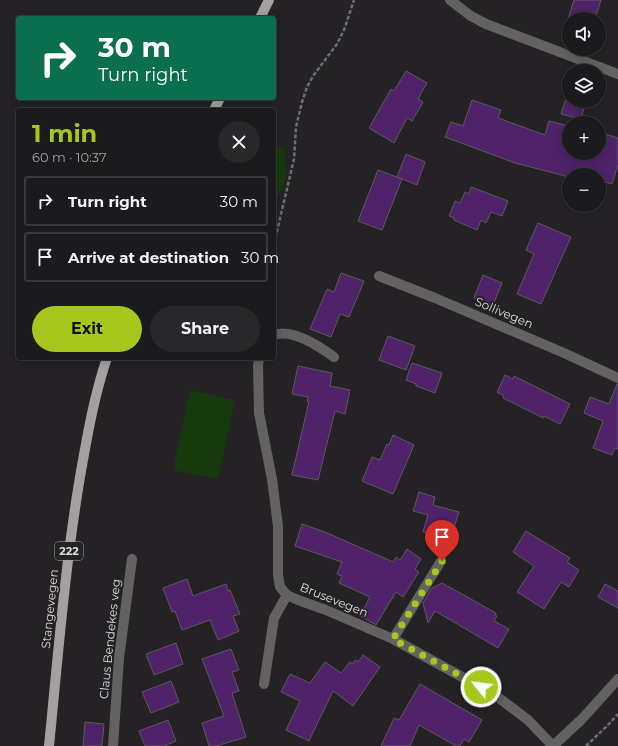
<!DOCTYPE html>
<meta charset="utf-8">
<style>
body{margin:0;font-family:Montserrat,sans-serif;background:#282729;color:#f1f3f6;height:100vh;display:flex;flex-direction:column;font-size:15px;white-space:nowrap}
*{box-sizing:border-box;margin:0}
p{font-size:13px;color:#a0a1a3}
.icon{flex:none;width:22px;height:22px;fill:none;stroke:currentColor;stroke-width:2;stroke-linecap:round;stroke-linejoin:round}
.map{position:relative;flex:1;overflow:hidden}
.panel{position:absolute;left:16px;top:108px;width:260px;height:252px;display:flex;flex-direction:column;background:#1b1a1c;border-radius:4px;box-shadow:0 2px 10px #0003,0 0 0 1px #39383b}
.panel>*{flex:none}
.banner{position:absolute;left:16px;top:16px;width:260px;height:84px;border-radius:4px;box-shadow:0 2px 10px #0003,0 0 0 1px #39383b;background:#0b6e4f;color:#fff;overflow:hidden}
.controls{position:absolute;left:562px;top:12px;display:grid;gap:8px}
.controls a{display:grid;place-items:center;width:44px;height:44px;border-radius:50%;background:#1b1a1c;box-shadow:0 2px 10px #0003,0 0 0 1px #39383b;font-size:20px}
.pin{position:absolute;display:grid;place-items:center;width:34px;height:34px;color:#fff;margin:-41px -17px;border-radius:50% 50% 50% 0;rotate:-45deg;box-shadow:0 0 4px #0007}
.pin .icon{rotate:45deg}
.me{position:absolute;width:44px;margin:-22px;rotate:299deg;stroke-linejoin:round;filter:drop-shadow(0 0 3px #0008)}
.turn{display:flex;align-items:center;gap:14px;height:84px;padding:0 16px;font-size:18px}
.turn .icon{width:52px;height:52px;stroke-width:2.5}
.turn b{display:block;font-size:28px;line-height:34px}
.round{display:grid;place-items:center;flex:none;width:42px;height:42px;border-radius:21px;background:#282729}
.headline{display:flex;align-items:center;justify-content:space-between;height:68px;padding:0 16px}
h1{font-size:24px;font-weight:700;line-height:30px;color:#a7c71e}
.button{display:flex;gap:8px;margin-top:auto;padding:8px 16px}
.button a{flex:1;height:46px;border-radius:24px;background:#a7c71e;color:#111;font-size:16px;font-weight:700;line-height:46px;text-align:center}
.button a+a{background:#282729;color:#f1f3f6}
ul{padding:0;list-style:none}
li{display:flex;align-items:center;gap:12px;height:50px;margin:0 8px 6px;padding:0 8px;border:2px solid #39383b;border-radius:4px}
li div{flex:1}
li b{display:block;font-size:15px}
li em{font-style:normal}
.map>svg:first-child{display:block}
.green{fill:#163a0b}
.building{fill:#502269;stroke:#5c5a5d}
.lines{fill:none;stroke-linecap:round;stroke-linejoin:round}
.path{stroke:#6e6c6e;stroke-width:2.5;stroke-dasharray:4 2;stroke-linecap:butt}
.service{stroke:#636161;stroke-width:10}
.minor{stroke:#636161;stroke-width:10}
.tertiary{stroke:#636161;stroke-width:10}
.primary{stroke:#a4a09f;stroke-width:10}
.route{stroke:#a7c71e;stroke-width:7;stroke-dasharray:0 12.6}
.labels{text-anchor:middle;stroke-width:3.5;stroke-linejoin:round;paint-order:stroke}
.shield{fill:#242225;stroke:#a6a4a6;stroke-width:1}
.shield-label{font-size:11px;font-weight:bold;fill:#dddcdd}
.street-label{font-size:12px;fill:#dddcdd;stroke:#242225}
</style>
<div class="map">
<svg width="618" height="746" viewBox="0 0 618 746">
<rect width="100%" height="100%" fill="#242225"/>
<!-- green -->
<path class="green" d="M274 145 285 150 286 179 274 205Z
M190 390 235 400 218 479 173 470Z"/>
<!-- building -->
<path class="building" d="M574 0H601L595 19H568Z
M406 71 427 83 418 99 423 102 412 121 407 118 394 143 369 128 391 89 394 91Z
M472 100 501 110 498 118 545 135 549 121 569 126V153H599V132L618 138V165L612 184 599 180V175H569V177L515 163 445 137 451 122 463 126Z
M565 101H586L581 119 561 114Z
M406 154 425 162 417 185 397 177Z
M378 170 402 179 382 230 358 221Z
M471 187 508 201 502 216 491 212 486 223 481 220 477 230 454 220V218L449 216 455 201 460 203 465 192 469 194Z
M538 223 571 237 541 304 517 294 534 254 526 250Z
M341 273 364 281 349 317 340 314 331 337 310 329 327 289 334 292Z
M483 275 502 283 493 305 474 298Z
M388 336 415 346 406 370 379 360Z
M412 363 442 373 435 393 416 386V384L406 380Z
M298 366 332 373 330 386 350 390 345 414 335 411 318 480 292 475 309 401H307L308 397 292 394Z
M505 375 513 379 514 376 570 404 560 424 544 416 543 418 503 398 504 396 497 392Z
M617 384H618V449L615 448 612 455 593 448 603 421 584 413 590 397 609 404Z
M393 435 414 445 393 494 362 481 372 457 380 460 387 444 389 445Z
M419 492 435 497 433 505 459 512 452 534 444 532 442 537 423 532 428 515 413 511Z
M302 524 325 532 393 562 396 557 400 560 407 549 421 559 415 569 419 572 403 597 396 592 376 625 360 616 370 597 339 583 342 576 337 574 342 562 295 546Z
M526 531 570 558 567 562 579 570 569 587 561 582 544 609 517 592 534 566 513 552Z
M187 579 193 596 226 584 228 591 230 590 240 614 233 616 239 631 218 640 210 620 182 630 175 611 172 612 163 588Z
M442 583 496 613 495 615 497 616 494 621 509 629 498 648 435 611 428 623 423 603 432 588Z
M605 584 618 591V608L598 597Z
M176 643 183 664 154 675 146 654Z
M231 649 239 670 232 672 239 691 232 693 246 737 216 746H209L202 723 224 716 202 659Z
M363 655 380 667 353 706 333 691 309 741 286 730 300 701 281 692 290 674 310 683 325 662 341 673 350 662 353 664 355 660 358 662Z
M171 681 179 702 151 713 142 692Z
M420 684 482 720 469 742 464 739 460 746H456L419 725 410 746H381L394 718 399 720Z
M168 720 176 741 164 746H145L139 731Z
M85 722 104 724 102 746H83Z"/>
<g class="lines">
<!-- path -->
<path class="path" d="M274 244 294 159 296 127 302 102 307 87 313 76 337 44 344 30 354 0
M586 746 607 726 618 714"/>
<!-- service -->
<path class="service" d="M393 639 441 561
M264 684 274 618 287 595
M113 746 119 658 132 559"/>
<!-- minor -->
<path class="minor" d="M450 0 471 16 486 24 618 74
M379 276 435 298 564 353 618 378
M274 335C292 328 319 346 334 357
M259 358 258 366 259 413 272 479 278 526V575L280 587 287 595 298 600 326 610 393 639 495 695 528 720 553 746"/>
<!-- tertiary -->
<path class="tertiary" d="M553 746 582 719 618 679"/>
<!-- primary -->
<path class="primary" d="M260 18 269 0
M214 110 220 98
M49 746C58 656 65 566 80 477 87 437 94 396 107 358"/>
</g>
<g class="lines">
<!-- route -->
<path class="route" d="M442 561 393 639 481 687"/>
</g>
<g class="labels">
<!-- shield labels -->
<rect class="shield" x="55" y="542" width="28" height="18" rx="3"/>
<g class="shield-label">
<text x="69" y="555">222</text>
</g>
<!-- street labels -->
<g class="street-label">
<text transform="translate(504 313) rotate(23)" y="4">Sollivegen</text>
<text transform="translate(334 600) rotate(22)" y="4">Brusevegen</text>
<text transform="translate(50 609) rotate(-84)" y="4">Stangevegen</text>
<text transform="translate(110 639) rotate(-84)" y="4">Claus Bendekes veg</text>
</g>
</g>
</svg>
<div class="controls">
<a><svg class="icon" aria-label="sound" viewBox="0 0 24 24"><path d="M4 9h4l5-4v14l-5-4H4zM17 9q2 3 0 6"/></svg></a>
<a><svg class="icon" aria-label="layers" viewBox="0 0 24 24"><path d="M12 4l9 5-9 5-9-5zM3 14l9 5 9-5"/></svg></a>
<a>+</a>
<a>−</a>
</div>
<div class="pin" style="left:442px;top:561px;background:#d93025"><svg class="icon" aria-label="arrive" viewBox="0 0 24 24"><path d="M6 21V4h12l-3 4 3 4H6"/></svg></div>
<svg class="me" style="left:481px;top:687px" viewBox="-20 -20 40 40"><circle r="17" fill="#a7c71e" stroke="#fff" stroke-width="3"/><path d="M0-11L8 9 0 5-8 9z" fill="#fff"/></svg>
<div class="banner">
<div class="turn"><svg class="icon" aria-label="right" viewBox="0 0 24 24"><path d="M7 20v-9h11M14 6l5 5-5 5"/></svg><div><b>30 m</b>Turn right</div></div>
</div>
<section class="panel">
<div class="headline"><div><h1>1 min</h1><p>60 m · 10:37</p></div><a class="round"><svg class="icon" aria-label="close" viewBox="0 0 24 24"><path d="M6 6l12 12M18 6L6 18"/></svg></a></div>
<ul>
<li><svg class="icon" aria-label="right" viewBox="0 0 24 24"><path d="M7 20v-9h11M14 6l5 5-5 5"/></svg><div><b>Turn right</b></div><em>30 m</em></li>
<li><svg class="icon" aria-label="arrive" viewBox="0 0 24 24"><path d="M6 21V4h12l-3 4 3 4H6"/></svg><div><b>Arrive at destination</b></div><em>30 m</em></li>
</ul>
<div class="button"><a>Exit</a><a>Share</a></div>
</section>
</div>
